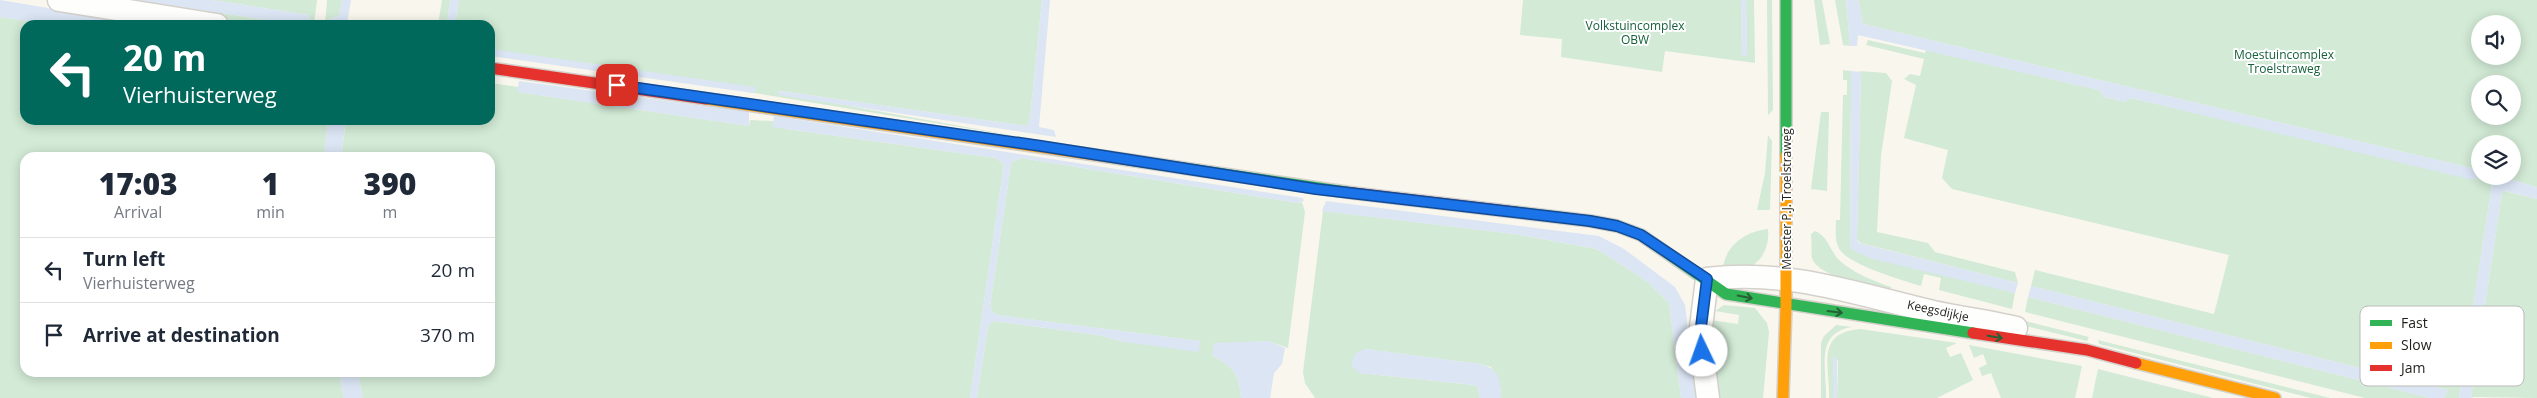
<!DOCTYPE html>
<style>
body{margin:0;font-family:"Open Sans",sans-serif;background:#f6f6f7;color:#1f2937;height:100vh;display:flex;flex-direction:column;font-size:19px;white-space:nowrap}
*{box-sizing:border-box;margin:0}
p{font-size:16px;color:#747a83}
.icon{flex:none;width:28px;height:28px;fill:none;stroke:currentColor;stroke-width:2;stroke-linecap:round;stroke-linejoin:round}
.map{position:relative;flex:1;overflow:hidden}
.sheet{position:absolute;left:20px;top:152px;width:475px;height:225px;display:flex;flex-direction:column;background:#fff;border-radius:15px;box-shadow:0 2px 12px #0003}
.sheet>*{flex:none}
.banner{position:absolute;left:20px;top:20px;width:475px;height:105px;border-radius:15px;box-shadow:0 2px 12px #0003;background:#00695c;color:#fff;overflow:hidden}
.buttons{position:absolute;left:2471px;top:15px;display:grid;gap:10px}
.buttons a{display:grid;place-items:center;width:50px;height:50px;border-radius:50%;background:#fff;box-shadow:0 2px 12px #0003;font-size:25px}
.pin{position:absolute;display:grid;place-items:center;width:42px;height:42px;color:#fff;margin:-21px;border-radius:10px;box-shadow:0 2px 8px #0006}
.me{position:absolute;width:55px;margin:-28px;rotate:357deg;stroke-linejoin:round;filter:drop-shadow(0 0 4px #0008)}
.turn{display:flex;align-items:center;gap:18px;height:105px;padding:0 20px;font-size:22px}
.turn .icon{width:65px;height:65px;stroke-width:2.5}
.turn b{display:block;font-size:35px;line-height:42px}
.eta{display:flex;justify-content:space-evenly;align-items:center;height:85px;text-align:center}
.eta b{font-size:30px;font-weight:800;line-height:35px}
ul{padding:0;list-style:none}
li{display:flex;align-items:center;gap:15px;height:65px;padding:0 20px;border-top:1px solid #e0e1e3}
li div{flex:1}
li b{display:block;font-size:19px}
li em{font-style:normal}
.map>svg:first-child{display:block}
.green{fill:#d2ead6;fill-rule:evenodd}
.water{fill:#dbe5f4}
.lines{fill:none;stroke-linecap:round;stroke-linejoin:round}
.street-casing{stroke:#d4d1cc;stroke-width:25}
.fast-casing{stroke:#d4d1cc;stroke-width:14}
.slow-casing{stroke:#d4d1cc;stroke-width:14}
.jam-casing{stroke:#d4d1cc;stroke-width:14}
.street{stroke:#fefefc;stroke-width:22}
.fast{stroke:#30b455;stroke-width:11}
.slow{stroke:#ff9f0a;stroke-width:11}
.jam{stroke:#e5322d;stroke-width:11}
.oneway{stroke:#266133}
.route-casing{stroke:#114b97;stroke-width:12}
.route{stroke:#1a73e8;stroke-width:9}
.labels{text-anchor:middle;stroke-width:4;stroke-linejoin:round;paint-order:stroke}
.park-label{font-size:12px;fill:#16603b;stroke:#fff}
.street-label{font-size:12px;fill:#1e1d18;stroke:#fff}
.key{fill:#fff;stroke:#bcbbba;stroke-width:1}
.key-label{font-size:14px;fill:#1e1d18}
</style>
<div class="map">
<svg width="2537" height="398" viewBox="0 0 2537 398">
<rect width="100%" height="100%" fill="#f9f6ee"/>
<!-- green -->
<path class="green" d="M96 0H136L301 25H251Z
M212 0H317L314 25H308L309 15Z
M327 0H342L339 16 330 19 328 25H325Z
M442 0H450L447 25H438Z
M459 0H1042L1030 118 1027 126 780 91 778 93 1049 142 490 49V25H455Z
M1523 0H1741L1742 55 1747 56 1746 0H1754L1755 63 1665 51 1662 72 1561 57 1562 39 1520 35Z
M1767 0H1772L1773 110 1768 115Z
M1814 0H1822L1830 44 1820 45Z
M1835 0H1846L1850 46 1843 45Z
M1858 0H2537V187L2498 176 2492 184 2459 398H2444L2448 390 2031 286 2035 270 2214 314 2229 255 1952 189 1942 178 1948 150 1904 138 1916 85 1904 79 1910 74 1920 76 1924 59 1866 45 1868 40 1925 53 1926 50 2099 90 2104 97 2125 102 2130 98 2480 178 2481 176H2512V144H2480V170L1863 24ZM2480 24H2512V56H2480ZM2480 84H2512V116H2480Z
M0 17 55 25H25V120H328L324 157 25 158V372L339 373 344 398H0Z
M1843 70 1851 71V75L1850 247 2015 293 2012 309 1939 290 1941 278 1924 274 1921 286C1902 280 1852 266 1840 250 1834 241 1836 230 1836 220H1840L1843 95H1847V80H1843Z
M1859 71 1886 73 1892 81 1881 156 1877 232 1928 243 1935 252 2015 272 2018 283 1860 243 1857 239 1861 72Z
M490 83 518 87V92L749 126 750 120 772 121 786 129 995 158 1004 164 970 398H363L358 373 490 372V158H341L346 120H490Z
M1821 112H1829L1827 191 1811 189Z
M1768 135 1772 141 1770 210H1757L1765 173Z
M1021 158 1297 203 1302 202 1305 212 1288 348 1268 341 1236 343 1212 355C1233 367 1239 373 1241 398H977L988 326 993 321 1098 335 1124 342 1200 341 997 315 992 312 990 307 1011 163Z
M2504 191 2537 199V398L2471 397 2502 193Z
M1323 211 1514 234 1597 249 1648 282 1669 303 1681 398H1501V390L1491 367 1480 364 1365 349 1359 373 1474 385 1478 388 1480 398H1315L1305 383 1303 372Z
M1768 229C1770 245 1763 262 1747 268 1740 271 1730 269 1723 270 1724 246 1746 231 1768 229Z
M1815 231C1828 236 1830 251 1839 260 1853 273 1874 281 1891 287L1890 291C1873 287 1817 277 1812 258 1811 251 1812 242 1811 234Z
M2028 297 2430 398H2365L2025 312Z
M1724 305 1755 308 1767 323 1769 332 1763 398H1717L1710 320 1738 324 1739 315 1715 311Z
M2021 320 2089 337 2087 341 2022 325Z
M1836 325 1852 327C1814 333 1827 369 1826 398H1821V343L1824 336Z
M1860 329 1957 343 1946 348 1950 357 1961 353 1973 380 1937 398H1837L1838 361 1833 357V398H1829C1830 365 1815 333 1860 329Z
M2098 340 2330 398H2311L2099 344Z
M1969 345 2082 366 2075 398H2001L1991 373 1982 376 1979 368 1987 364 1983 354 1974 358Z
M2098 369 2213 398H2092Z"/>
<!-- water -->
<path class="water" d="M0 0 149 25H55L0 17Z
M136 0H212L309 15 308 25H301Z
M342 0H351L347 23 328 25 330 19 339 16Z
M450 0H459L455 25H447Z
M1042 0H1050L1039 127 1054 130 1056 137 777 95 780 91 1027 126 1030 118Z
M1741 0H1746L1747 56H1742Z
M1846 0H1858L1863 24 2480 170 2481 176 2473 180 2131 98 2125 102 2104 97 2099 90 1858 35 1857 46H1850Z
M490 49 755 87 756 90 753 93 490 56Z
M1851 71 1861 72 1857 239 1859 243 2018 283 2015 293 1873 259 1852 250 1850 246Z
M519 81 749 112V126L517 92Z
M774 116 1303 198 1304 201 1297 203 1021 158 1011 163 990 307 992 312 997 315 1200 341 1199 352 1124 342 1098 335 993 321 988 326 977 398H970L1004 164 995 158 772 127Z
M328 120H346L341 157H324Z
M2498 176 2537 187V199L2505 191 2502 193 2471 397 2474 398H2459L2490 197 2492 184Z
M1326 201 1599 236 1624 249 1675 287 1685 305 1696 398H1681L1669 303 1648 282 1597 249 1514 234 1322 211Z
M2031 286 2448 390 2444 398H2430L2028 297Z
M1268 341 1285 348 1282 364 1274 373 1270 398H1241C1239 373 1233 367 1212 355L1214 343Z
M1365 349 1480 364C1499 369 1501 379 1501 398H1480L1478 388 1474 385 1359 373 1352 366C1352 356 1355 352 1365 349Z
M1833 357 1837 358V398H1833Z
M339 373H358L363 398H344Z"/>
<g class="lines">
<defs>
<path id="street" d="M59 0 217 25
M1708 398 1700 335 1707 279C1788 269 1856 294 1933 312 1960 318 1988 321 2016 328"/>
<path id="fast" d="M1786 0V156
M1129 160 1353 193
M1515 212 1590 221 1617 226 1641 235 1726 294 1973 333"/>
<path id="slow" d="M706 99 1129 160
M2136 363 2275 398
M1783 398 1786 305V156"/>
<path id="jam" d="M490 68 706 99
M1353 193 1515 212
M1973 333 2087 350 2136 363"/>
</defs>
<!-- street casing -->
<use href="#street" class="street-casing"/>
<!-- fast casing -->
<use href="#fast" class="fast-casing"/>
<!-- slow casing -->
<use href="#slow" class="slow-casing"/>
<!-- jam casing -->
<use href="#jam" class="jam-casing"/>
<!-- street -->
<use href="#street" class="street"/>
<!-- fast -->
<use href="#fast" class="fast"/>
<!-- slow -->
<use href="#slow" class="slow"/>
<!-- jam -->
<use href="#jam" class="jam"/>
</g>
<!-- one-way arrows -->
<defs><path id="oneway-shaft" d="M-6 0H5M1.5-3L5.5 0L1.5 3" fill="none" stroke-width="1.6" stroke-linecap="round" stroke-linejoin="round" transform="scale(1.25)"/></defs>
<g class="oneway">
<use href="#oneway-shaft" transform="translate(1745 297) rotate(11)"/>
<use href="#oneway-shaft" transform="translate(1835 312) rotate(7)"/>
<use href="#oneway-shaft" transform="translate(1995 337) rotate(10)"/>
</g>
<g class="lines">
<defs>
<path id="route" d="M617 85 1041 146 1316 189 1590 221 1617 226 1641 235 1707 279 1700 335 1702 351"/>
</defs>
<!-- route casing -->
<use href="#route" class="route-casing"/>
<!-- route -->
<use href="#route" class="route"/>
</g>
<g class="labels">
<!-- park labels -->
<g class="park-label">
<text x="1635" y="30">Volkstuincomplex<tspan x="1635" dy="14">OBW</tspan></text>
<text x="2284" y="59">Moestuincomplex<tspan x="2284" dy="14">Troelstraweg</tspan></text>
</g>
<!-- street labels -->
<g class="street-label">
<text transform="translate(1787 199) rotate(-90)" y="4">Meester P.J. Troelstraweg</text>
<text transform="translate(1938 311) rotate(12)" y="4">Keegsdijkje</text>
</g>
</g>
<!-- legend -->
<rect x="2360" y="306" width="164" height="80" rx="8" class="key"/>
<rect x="2370" y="320" width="22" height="6" fill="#30b455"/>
<rect x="2370" y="342" width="22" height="7" fill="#ff9f0a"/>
<rect x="2370" y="365" width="22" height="6" fill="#e5322d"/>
<g class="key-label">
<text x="2401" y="328">Fast</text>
<text x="2401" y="350">Slow</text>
<text x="2401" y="373">Jam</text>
</g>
</svg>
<div class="buttons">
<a><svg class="icon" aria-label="sound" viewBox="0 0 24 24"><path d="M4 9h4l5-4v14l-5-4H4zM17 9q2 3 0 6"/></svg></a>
<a><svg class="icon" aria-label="search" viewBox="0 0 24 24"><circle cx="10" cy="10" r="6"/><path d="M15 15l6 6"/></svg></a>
<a><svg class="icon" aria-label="layers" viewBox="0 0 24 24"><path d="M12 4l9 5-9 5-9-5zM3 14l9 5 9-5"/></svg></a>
</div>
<div class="pin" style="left:617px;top:85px;background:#d93025"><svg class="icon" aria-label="arrive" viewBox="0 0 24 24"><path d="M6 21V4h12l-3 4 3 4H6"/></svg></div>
<svg class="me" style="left:1702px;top:351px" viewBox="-20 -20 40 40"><circle r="19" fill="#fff"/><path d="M0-13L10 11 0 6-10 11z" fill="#1a73e8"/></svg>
<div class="banner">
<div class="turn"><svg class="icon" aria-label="left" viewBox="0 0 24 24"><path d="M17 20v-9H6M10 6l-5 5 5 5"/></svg><div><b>20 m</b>Vierhuisterweg</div></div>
</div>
<section class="sheet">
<div class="eta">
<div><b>17:03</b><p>Arrival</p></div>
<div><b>1</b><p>min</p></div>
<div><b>390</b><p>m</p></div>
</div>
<ul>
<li><svg class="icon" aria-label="left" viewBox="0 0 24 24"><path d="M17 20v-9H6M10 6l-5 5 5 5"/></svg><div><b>Turn left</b><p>Vierhuisterweg</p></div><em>20 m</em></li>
<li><svg class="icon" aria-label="arrive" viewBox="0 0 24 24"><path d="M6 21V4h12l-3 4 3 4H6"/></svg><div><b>Arrive at destination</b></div><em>370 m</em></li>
</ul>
</section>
</div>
